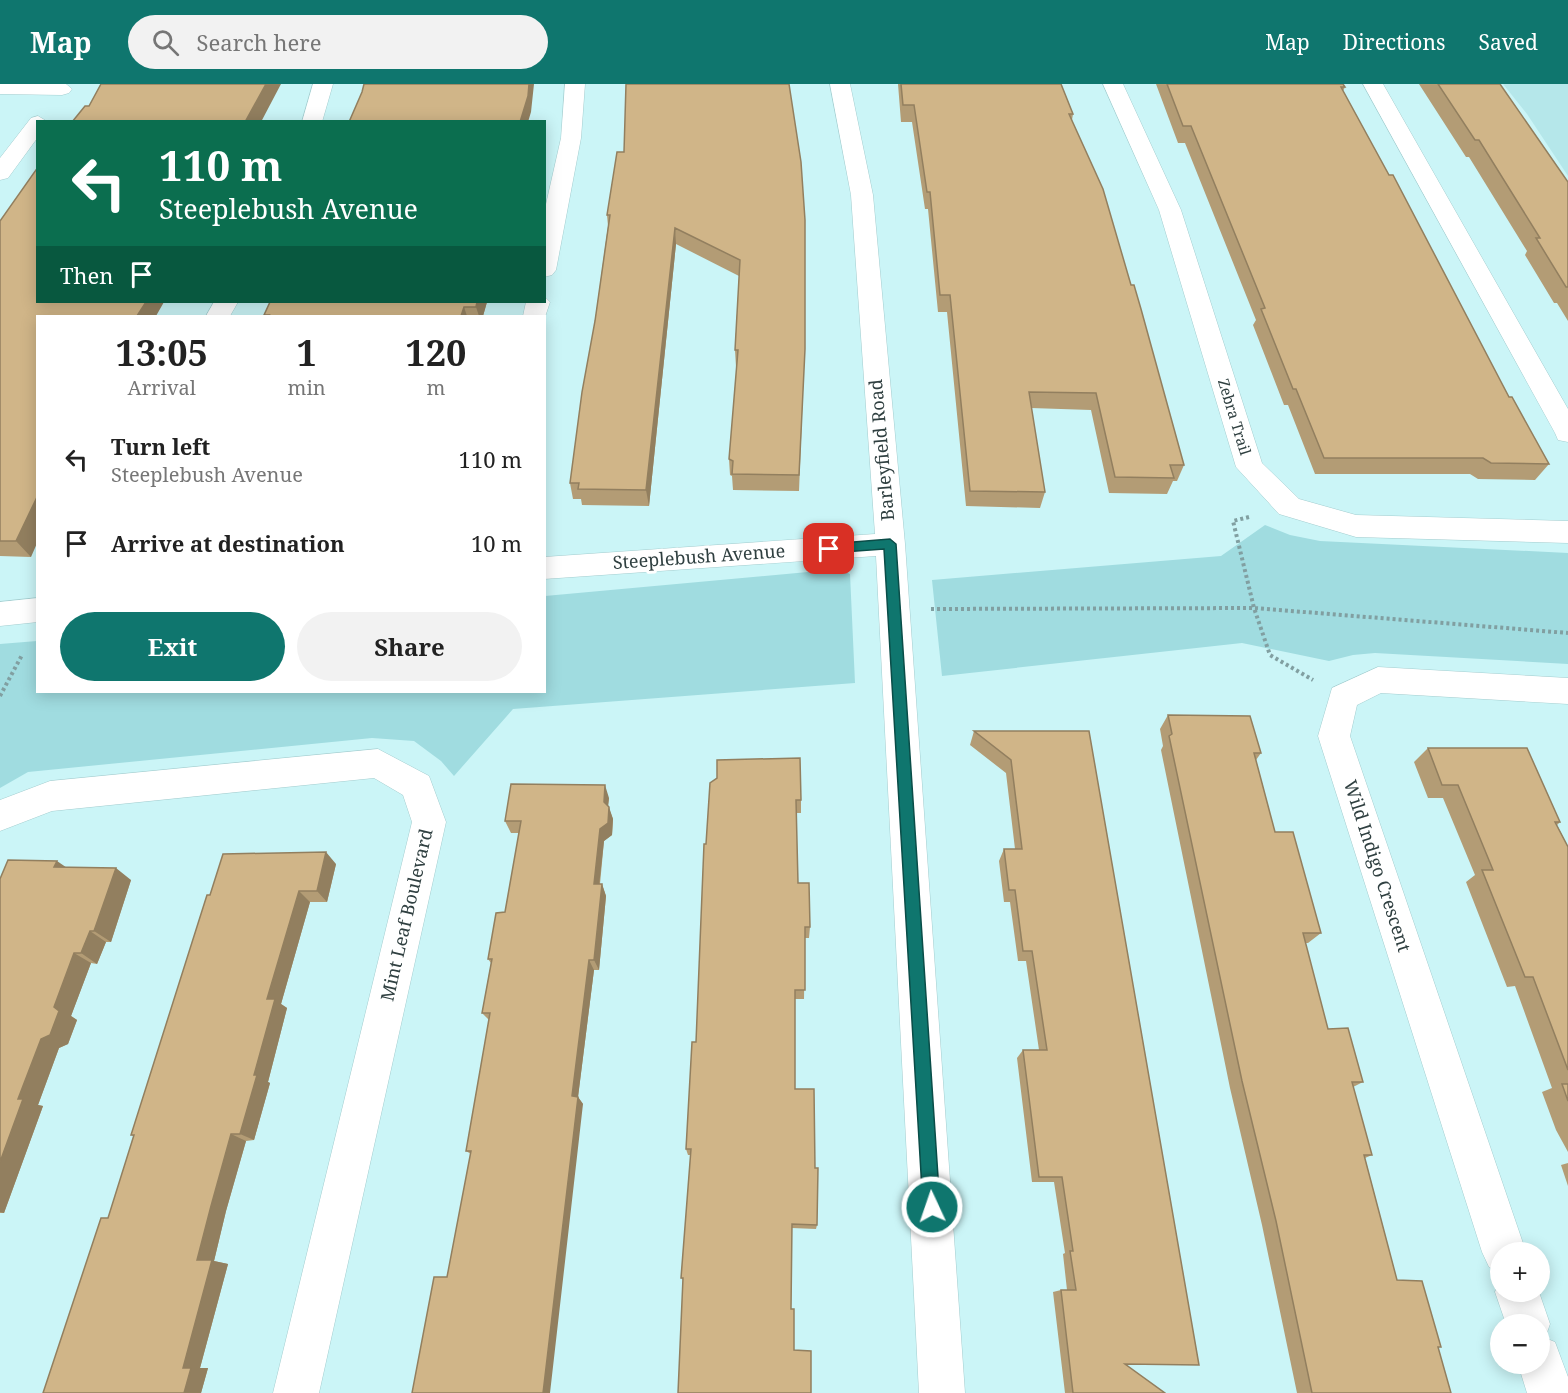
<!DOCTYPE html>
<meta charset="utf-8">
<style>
body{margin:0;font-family:"Noto Serif",serif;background:#f2f2f2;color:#222;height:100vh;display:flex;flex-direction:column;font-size:22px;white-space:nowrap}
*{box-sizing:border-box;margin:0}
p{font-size:20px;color:#767676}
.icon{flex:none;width:33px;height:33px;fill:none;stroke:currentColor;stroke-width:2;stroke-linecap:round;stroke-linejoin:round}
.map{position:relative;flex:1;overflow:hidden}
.sheet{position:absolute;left:36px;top:231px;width:510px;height:378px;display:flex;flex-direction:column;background:#fff;border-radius:0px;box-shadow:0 3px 15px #0003}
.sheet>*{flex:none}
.top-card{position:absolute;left:36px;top:36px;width:510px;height:183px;border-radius:0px;box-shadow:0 3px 15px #0003;background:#0b6e4f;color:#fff;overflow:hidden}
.tools{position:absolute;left:1490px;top:1158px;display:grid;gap:12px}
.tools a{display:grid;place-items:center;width:60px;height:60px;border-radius:50%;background:#fff;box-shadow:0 3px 15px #0003;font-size:30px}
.pin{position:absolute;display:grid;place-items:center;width:51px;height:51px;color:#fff;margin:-26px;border-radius:12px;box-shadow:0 3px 9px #0006}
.me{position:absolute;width:66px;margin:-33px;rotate:357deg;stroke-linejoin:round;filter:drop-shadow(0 0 4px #0008)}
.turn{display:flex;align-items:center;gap:21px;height:126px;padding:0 24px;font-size:27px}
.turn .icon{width:78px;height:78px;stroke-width:2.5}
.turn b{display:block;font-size:42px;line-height:51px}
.then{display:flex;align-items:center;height:57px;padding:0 24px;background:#0003;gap:12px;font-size:22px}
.eta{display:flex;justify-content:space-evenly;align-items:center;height:102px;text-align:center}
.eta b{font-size:36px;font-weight:700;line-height:42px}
.primary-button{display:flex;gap:12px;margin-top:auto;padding:12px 24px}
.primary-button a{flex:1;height:69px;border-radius:36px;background:#0f766e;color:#fff;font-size:24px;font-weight:700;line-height:69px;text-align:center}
.primary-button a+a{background:#f2f2f2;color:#222}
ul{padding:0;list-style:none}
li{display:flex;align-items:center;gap:18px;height:84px;padding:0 24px}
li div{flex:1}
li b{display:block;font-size:22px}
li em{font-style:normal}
header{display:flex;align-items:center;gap:36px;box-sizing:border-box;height:84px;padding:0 30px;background:#0f766e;color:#fff}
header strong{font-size:28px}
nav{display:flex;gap:33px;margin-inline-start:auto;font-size:21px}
.search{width:420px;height:54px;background:#f2f2f2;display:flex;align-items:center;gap:15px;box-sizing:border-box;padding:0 21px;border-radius:33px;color:#767676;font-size:22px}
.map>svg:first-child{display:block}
.built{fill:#b5e7ea}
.green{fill:#a0dce0}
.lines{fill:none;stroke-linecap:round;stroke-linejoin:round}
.street-casing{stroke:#a4cdcf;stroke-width:1}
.path{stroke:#819fa1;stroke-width:4;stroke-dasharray:3 3;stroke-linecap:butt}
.street{fill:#fff;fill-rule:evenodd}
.wall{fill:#b39c75}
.shaded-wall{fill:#927f5f}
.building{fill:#d0b588;stroke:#927f5f;stroke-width:1.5}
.route{fill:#0f766e;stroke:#0a4d48;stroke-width:1.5}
.labels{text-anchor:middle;stroke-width:6;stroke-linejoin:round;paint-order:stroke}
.far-street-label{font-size:15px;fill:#304041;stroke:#fff}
.street-label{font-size:18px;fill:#304041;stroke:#fff}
</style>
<header>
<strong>Map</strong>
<div class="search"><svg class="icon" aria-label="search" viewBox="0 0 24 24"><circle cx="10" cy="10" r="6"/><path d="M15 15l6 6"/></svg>Search here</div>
<nav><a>Map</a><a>Directions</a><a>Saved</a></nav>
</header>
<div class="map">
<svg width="1568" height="1309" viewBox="0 0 1568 1309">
<rect width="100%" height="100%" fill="#cbf5f7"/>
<!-- built -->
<path class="built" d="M1503 0H1568V92L1527 30Z"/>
<!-- green -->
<path class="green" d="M1265 441 1290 451 1320 457 1568 469V580L1375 569 1353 571 1329 577 1242 559 942 592 932 496 1221 472Z
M840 485 850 490 855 599 513 625 454 692 441 677 414 657 372 654 28 688 0 704V560L37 557 38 608H544L545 512Z"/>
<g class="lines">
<defs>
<path id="street" d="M0 0H66L72 5 69 9 62 11 0 10Z
M313 0H333L322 38H302Z
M565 0H585L581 54 556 186 552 191 544 193V129L561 54Z
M830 0H850L873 111 905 460 965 1309H919L876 472 544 495V473L875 450 851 111Z
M1103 0H1123L1181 126 1262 379 1299 415 1356 431 1568 437V459L1356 453 1279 430 1236 383 1159 126Z
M1363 0H1383L1568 325V358L1558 356 1555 349Z
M38 32 48 38H38V53L8 94 0 96V74L31 34Z
M544 212 550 218 544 236V232H523L526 218H544Z
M214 218H238L230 232H206Z
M38 514V538L0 542V518Z
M1378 583 1568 594V620L1381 609 1357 621 1350 652 1526 1168H1500V1188L1489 1183 1482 1168 1318 652 1332 604Z
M378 665 429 692 446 738 319 1309H273L412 738 403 711 374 694 52 727 0 747V716L50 697Z
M1500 1196V1208H1539L1550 1240 1545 1254 1555 1258 1568 1293V1309H1527L1518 1280H1539V1240H1506L1495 1208Z"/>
</defs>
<!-- street casing -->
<use href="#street" class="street-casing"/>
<!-- path -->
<path class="path" d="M1249 433 1233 437 1254 524 1270 571 1313 596
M931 525 1254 524 1568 549
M0 612 22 571"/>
<!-- street -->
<use href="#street" class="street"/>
</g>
<!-- wall -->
<path class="wall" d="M789 0 804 282 799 407 733 406 732 392 730 391 729 375 737 283H736L735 266 739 192 676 160 649 422 582 421 581 415H573L570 399 595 237 608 142 607 131 624 68Z
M892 0H1061L1073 30 1072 36 1184 381 1177 397H1173L1167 410 1109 409 1091 326 1031 324 1045 408 1040 424 966 422 947 228H938L928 125H925L912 38H901L898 0Z
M1156 0H1343L1345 3 1343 7 1509 313 1549 380 1535 396 1478 395 1470 390H1315L1288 321H1284L1253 241 1256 236 1185 59H1178Z
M1419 0H1500L1568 98V237L1557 219H1554L1525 171 1527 167 1469 73H1466Z
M0 137 38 232 31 473 0 472Z
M270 218H487L483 232H265L264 231Z
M1168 631 1261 669 1256 676 1275 748 1321 849 1308 859H1305L1328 945 1363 998 1353 1003 1372 1071 1365 1074 1397 1196 1438 1263 1451 1309H1297L1262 1141 1230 1004 1161 666 1163 662 1160 645Z
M974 647H1089L1199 1281H1126L1165 1309H1065L1053 1208 1061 1206H1067L1063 1170 1065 1169 1054 1098H1032L1017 974 1023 966H1039L1026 877H1018L1010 818H1004L999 777 1004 765H1015L1006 689 970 661Z
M1428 664 1560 738 1557 741 1568 763V1068L1556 1046 1542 1008 1552 1004 1515 902 1507 903 1466 798 1475 791 1443 714H1428L1414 678Z
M717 694 801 716V729H796L798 799 810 843 809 854H805L804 915H795V1005L817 1141 816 1145 792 1144 791 1225 794 1266 811 1309 681 1194 691 1071H688L686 1065 696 958 706 760Z
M609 714 608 722 613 735 612 751 604 757 600 800H602L606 812 599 886H594L578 1013 583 1020 447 1193 471 1070 466 1067 489 936 482 929 491 879 488 875 505 828 519 749H511L505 737Z
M336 780 327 818H310L281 920 287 924 268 998 270 999 254 1056 246 1057 226 1127 214 1177 228 1180 200 1284H208L201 1309 108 1134 134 1052 131 1051 210 811Z
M66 783 131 796 111 858H106L97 880 91 879 71 932 77 936 68 960 59 964 38 1021 43 1022 4 1129H0V795Z
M1568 1079V1102L1561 1081Z"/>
<!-- shaded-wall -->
<path class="shaded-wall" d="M266 0H281L261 38H245Z
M529 0H534L531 28 528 38H520Z
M675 144 676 160 649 422 646 406Z
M146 218H164L156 232H137Z
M477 218H487L483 232H479L476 223Z
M464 223 467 232H461Z
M38 411V457L31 473 16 457Z
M605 701 609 714 607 731 604 718Z
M609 723 613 735 612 751 604 757 598 811 594 800 600 745Z
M326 768 336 780 327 818 317 807Z
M57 777 73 788 54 783Z
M116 784 131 796 111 858 94 847Z
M602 800 606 812 599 886 594 876Z
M299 807 310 818 281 920 287 924 268 998 270 999 254 1056 240 1050 254 991 267 915Z
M90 847 106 858 97 880 81 869Z
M74 869 91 879 71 932 77 936 68 960 59 964 38 1021 43 1022 4 1129 0 1128V1078L18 1015Z
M589 876 594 886 578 1013 583 1020 550 1309H543L572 1012Z
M231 1050 246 1057 226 1127 214 1177 228 1180 200 1284H208L201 1309H184L183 1284 197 1176 211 1122Z"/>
<!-- building -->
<path class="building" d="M101 0H266L245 38H72L85 22H89Z
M364 0H529L528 12 520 38H349L362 8Z
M626 0H789L801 78 805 136V265L799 391 732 390 733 377 729 375 738 266H735L740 176 675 144 646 406 578 405 579 399H570L582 308 595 237 610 131H607L617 68H624Z
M901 0H1061L1073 30H1069L1103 105 1131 201H1134L1141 225 1184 381H1170L1174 394 1115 393 1096 309 1029 308 1045 408 970 407 950 211H940L930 108H927L914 21H903Z
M1167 0H1343L1345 3H1341L1389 91H1393L1509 313H1512L1549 380 1491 379 1483 374H1324L1296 305H1293L1261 225 1265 224 1191 42H1183Z
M1438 0H1500L1568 98V203H1566L1536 154H1540L1479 56H1475Z
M38 83V218H146L137 232H38V411L16 457H0V137Z
M270 218H477L476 223H464L461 232H268L269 231H264Z
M1168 631 1250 632 1261 669H1254L1275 748H1293L1321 849H1303L1328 945 1348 944 1363 998H1352L1372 1071H1364L1397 1196 1422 1197 1441 1263H1438L1451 1309H1312L1276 1137 1242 997 1169 652 1172 650Z
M974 647H1089L1199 1281 1125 1280 1165 1309H1073L1061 1206H1076L1070 1167H1073L1062 1093H1039L1023 966H1047L1032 867H1023L1015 806H1009L1004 765H1022L1011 676Z
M1428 664H1527L1560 738H1555L1568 763V986L1533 893H1525L1482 786H1493L1458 701H1442Z
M800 674 801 716H796L798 799H809L810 843H805V906H795V1005H814L815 1084H818L817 1141 792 1140 791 1225H794V1266L811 1267V1309H678L683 1194H681L691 1065H686L692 958H696L704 760H706L710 699 717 694V676Z
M511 700 605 701 604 718 609 723 608 739 600 745 594 800H602L594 876H589L572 1012 578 1013 543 1309H412L434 1193H447L471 1067H466L490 929H482L492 875H488L496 829 505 828 521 737H505Z
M326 768 317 807H299L267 915H275L254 991H257L240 1050H231L211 1122 197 1176H212L183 1284H191L184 1309H43L101 1134H108L134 1051H131L207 811H210L223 770Z
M8 776 57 777 54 783 116 784 94 847H90L81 869H74L54 923 59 927 50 951 41 955 18 1015H23L0 1078V795Z
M1562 1000H1568V1017Z"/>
<!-- route -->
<path class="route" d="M890 455 896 460 940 1123 938 1129 932 1132 925 1129 923 1123 884 465 829 469 823 465 829 460Z"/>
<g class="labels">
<!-- far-street labels -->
<g class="far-street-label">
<text transform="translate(1234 333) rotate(73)" y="5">Zebra Trail</text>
</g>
<!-- street labels -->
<g class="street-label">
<text transform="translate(882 366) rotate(-95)" y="6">Barleyfield Road</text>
<text transform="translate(699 473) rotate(-4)" y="6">Steeplebush Avenue</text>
<text transform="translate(1377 782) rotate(72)" y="6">Wild Indigo Crescent</text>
<text transform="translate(407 831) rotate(-77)" y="6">Mint Leaf Boulevard</text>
</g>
</g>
</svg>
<div class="tools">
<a>+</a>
<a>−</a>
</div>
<div class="pin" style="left:829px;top:465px;background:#d93025"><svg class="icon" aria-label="arrive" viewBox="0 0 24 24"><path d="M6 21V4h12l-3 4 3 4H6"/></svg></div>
<svg class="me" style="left:932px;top:1123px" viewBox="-20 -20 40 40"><circle r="17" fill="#0f766e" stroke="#fff" stroke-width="3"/><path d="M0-11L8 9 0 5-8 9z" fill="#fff"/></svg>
<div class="top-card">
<div class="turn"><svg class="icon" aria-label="left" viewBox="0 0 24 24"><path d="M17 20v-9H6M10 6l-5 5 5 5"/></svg><div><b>110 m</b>Steeplebush Avenue</div></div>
<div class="then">Then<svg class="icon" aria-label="arrive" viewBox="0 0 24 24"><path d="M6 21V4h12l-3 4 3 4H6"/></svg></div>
</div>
<section class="sheet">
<div class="eta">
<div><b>13:05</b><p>Arrival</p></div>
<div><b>1</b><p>min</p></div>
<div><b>120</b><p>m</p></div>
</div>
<ul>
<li><svg class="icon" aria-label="left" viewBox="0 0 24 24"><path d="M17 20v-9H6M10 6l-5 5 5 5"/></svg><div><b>Turn left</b><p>Steeplebush Avenue</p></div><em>110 m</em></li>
<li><svg class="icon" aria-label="arrive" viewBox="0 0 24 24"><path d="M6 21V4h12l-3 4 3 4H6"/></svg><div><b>Arrive at destination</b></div><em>10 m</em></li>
</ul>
<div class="primary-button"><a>Exit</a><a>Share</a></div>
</section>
</div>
